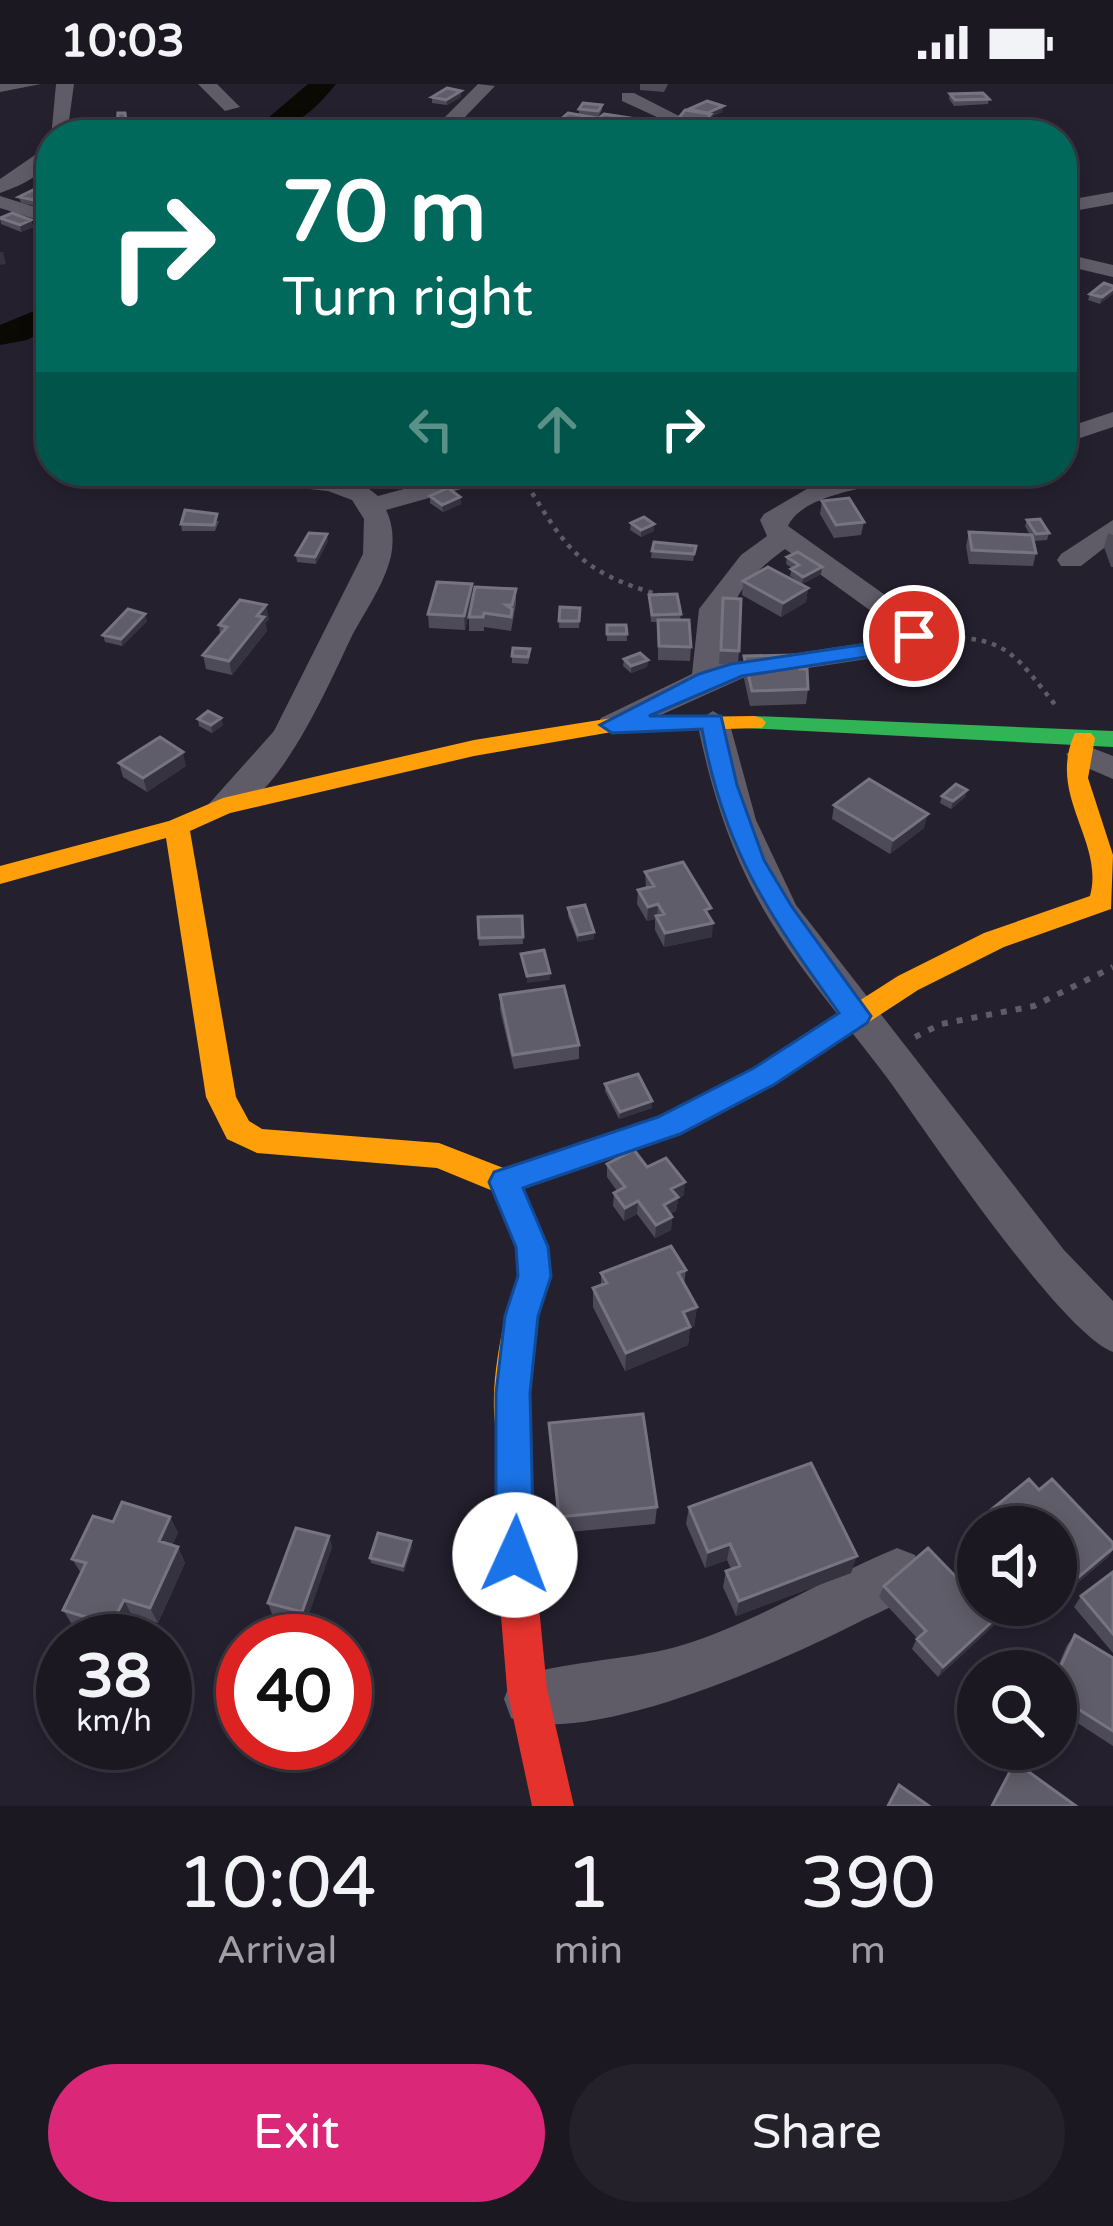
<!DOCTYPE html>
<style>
body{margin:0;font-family:"Varela Round",sans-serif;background:#24212a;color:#f1f3f6;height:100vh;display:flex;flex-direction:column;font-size:45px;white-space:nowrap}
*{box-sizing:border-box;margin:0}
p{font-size:39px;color:#a0a0a5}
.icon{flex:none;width:66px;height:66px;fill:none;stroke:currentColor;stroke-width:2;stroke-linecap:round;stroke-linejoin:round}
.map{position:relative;height:1722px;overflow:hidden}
.sheet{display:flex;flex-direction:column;background:#1b1822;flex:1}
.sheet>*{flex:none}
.banner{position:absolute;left:36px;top:36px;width:1041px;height:366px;border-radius:48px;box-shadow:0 6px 18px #0003,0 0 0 3px #393740;background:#00695c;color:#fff;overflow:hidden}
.controls{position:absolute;left:957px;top:1422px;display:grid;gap:24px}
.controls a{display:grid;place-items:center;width:120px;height:120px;border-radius:50%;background:#1b1822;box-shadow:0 6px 18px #0003,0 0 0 3px #393740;font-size:60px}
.speed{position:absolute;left:36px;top:1530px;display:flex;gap:24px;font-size:60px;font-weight:700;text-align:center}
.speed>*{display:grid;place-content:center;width:156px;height:156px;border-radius:50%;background:#1b1822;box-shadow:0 6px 18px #0003,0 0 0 3px #393740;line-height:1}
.speed small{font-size:30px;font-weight:400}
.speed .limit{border:18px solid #d22;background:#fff;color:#111}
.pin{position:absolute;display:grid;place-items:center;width:102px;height:102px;color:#fff;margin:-51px;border:6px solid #fff;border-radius:50%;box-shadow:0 3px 12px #0007}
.me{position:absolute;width:132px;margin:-66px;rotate:2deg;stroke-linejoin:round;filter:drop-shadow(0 0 9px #0008)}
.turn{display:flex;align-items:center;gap:42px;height:252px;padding:0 48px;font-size:54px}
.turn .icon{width:156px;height:156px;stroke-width:2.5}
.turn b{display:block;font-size:84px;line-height:102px}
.lanes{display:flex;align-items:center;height:114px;padding:0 48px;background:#0003;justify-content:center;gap:60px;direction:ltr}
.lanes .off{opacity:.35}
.eta{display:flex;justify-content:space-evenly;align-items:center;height:204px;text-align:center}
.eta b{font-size:72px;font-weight:600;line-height:84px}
.button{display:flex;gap:24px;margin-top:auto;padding:24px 48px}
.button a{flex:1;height:138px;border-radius:72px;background:#db2777;color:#fff;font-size:48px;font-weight:600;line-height:138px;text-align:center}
.button a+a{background:#24212a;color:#f1f3f6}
.status{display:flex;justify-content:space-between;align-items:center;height:84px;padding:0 60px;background:#1b1822;direction:ltr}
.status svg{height:33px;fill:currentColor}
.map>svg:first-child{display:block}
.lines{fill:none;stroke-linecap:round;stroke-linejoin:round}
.river{fill:#0b0904;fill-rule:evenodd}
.path-far1{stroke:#5e5c66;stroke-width:4.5;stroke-dasharray:4.5 6;stroke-linecap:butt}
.path{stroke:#5e5c66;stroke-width:6;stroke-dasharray:6 9;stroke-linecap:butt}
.street{fill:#5f5c68;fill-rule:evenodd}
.fast{fill:#30b455;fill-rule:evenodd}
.slow{fill:#ff9f0a;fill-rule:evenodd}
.jam{fill:#e5322d;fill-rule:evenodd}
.wall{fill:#4e4b59}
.shaded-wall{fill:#363340}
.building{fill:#605d6a;stroke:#777482;stroke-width:3}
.route{fill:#1a73e8;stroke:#114b97;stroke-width:3}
</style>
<div class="status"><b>10:03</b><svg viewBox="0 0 49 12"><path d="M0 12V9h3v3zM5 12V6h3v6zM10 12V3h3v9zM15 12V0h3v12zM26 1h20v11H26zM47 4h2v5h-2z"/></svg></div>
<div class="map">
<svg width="1113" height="1722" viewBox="0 0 1113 1722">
<rect width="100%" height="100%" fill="#24202e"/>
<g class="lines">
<!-- river -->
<path class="river" d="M308 0H336C302 42 280 51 227 51L231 45 268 34Z
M51 220V243L27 256 0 261V241Z"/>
<!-- path-far1 -->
<path class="path-far1" d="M521 391C567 465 576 487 663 512
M940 554C1008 551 1017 574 1057 623"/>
<!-- path -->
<path class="path" d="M915 953 941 940 1034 922 1113 883"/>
<!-- street -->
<path class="street" d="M0 0H41L0 8Z
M56 0H74L67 51 51 54Z
M198 0H217L240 23 225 27Z
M478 0 495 2 465 33 560 46 569 51H521L456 42 450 48H438V40Z
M622 9H634L679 32 663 51H644L659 34 622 17Z
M51 60C51 89 25 100 0 109V95Z
M1113 108V120L1062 129V117Z
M0 112 51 128V140L0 124Z
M1062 169 1113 181V193L1062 181Z
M1113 328V343L1062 360V345Z
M261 387C296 387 350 385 378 412L470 387H512L508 392 386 426C393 440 394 456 391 472 384 502 364 528 350 556 330 597 268 745 211 730L207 722 274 647 363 470 364 435 352 416 328 407 272 401 264 397Z
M874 387H931L927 392C890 401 804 406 788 442L909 528 928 549 920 567 743 594 623 648H601L596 641 601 634 692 590 699 525 741 471 767 452 760 436 764 430 812 402ZM785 465 889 540 897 554 723 580C728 520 735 502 785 465Z
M1113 436V457L1081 482H1061L1057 476 1061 470Z
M713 627 729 637 756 736 796 821 1064 1166 1113 1217V1268C1060 1248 928 1050 888 995 843 935 790 876 755 810 726 755 709 697 697 637Z
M1082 660 1113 672V695L1071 677 1066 670Z
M897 1464 915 1471 922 1489C920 1495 919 1501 915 1506 904 1519 875 1530 859 1538 787 1575 588 1665 511 1634L504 1615 511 1596C558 1577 624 1577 676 1563 755 1540 822 1495 897 1464Z"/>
<!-- fast -->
<path class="fast" d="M754 632 1113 647V663L746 644 742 639 746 634Z"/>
<!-- slow -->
<path class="slow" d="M754 632 762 634 766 639 762 644 612 648 474 672 230 729 190 747 236 1013 249 1037 262 1045 439 1059 506 1085 658 1033 754 984 898 892 984 849 1090 812C1105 757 1046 711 1075 649H1091L1095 654 1088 694 1113 771 1111 825 1004 863 918 906 774 1000 680 1051 523 1105 548 1163 551 1193 539 1232 530 1308 532 1354 526 1366 514 1371 502 1366C486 1330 497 1271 505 1234 508 1218 518 1204 518 1188 519 1159 504 1133 493 1107L437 1084 257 1069 227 1055 206 1013 166 754 0 800V782L169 737 223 714 474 656 612 634Z"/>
<!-- jam -->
<path class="jam" d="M514 1337 526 1342 532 1354 534 1471 547 1605 574 1722H532L507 1605 496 1471V1354L502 1342Z"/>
</g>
<!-- wall -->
<path class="wall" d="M640 0H668L664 8 640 6Z
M950 10 989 15 988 20 954 22 949 15Z
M432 13H461L447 21 432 19Z
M602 21V26L598 33 581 31 630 40 625 45 624 51H569L558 49V38L579 31V25Z
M723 22 722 28 711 33 710 41 703 50 676 47 677 36Z
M51 101V114L36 122 21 119 19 113Z
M0 134 31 136 33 143 21 148 1 140Z
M1113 202 1100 220 1088 216 1090 210Z
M205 387H256L253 400H208Z
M430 412 460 413 461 420 443 428 430 419Z
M822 417 864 438 861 451 834 454 820 430Z
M1027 436 1049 449 1047 456 1034 457 1036 469 1033 482 969 480 966 462 969 448 1030 451 1025 442Z
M219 437 215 447H182L181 440Z
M631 439 654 447 641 453 630 446Z
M1108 449 1113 451V483H1111L1104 463Z
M328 457 316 480 297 478 296 471Z
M696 462 693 477 651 474 652 467Z
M787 473 822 483 821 490 802 500 790 492 792 484 786 480Z
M743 497 808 504 806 518 781 533 742 511Z
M472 500V514L516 505V519L511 547 484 543V547H469V533L472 515 465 546 429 544 428 530Z
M649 511 681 530 680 536 691 563 690 577 658 576V538H651Z
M723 514 739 567 738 581 719 580Z
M560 523 580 524 579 544H559Z
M269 535 265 539 267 547 232 591 206 585 203 571 220 550 219 541Z
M147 537 122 562 105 558 103 551Z
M607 541H626L627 557H607Z
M512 572H530L528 580 512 579Z
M744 572 808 605 806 620 750 622 742 586Z
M624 575 648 576 647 583 631 589 623 582Z
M221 634 223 641 212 649 199 642 198 635Z
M119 679 186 682 147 708 123 693Z
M967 706 965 713 951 725 940 719 942 712Z
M834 721 924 744 890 770 832 735Z
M645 788 710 834 712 853 664 863 655 846V835L647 837 637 820 638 806 646 804Z
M568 824 594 848V855L578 858 568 832Z
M522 832 523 860 479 862 478 833Z
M500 911 579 961V975L514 985 500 926Z
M605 1000 652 1024 619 1035 605 1007Z
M607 1080 647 1083 684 1111 678 1115 676 1127 670 1130 672 1133 671 1146 655 1154 637 1130 624 1137 613 1122 614 1109 617 1107 607 1093Z
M686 1186 684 1200 697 1223 694 1242 690 1244 688 1261 625 1287 593 1223V1204L601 1202V1189Z
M549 1339 657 1423 655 1440 559 1449Z
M1039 1406 1113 1459V1466L1108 1473 1067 1508 1056 1496V1443H990L985 1437 991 1426Z
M689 1423 851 1489 736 1532 723 1503 726 1487 731 1485 727 1476 705 1484 686 1440Z
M170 1433 178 1449 172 1461 178 1463 185 1479 158 1539 132 1532 120 1556 73 1542 63 1526 81 1489 72 1475 113 1438Z
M329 1452 332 1463 306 1538 272 1530 268 1519Z
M412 1463 404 1488 371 1479 370 1474Z
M1113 1488V1569L1074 1523 1081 1512Z
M957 1494 1005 1531 938 1593 912 1565 917 1554 879 1513 884 1502Z
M1075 1551 1113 1574V1662L1056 1625V1587L1067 1561Z"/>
<!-- shaded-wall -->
<path class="shaded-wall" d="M461 7V13L447 21 446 16Z
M723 22 722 28 711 33 710 41 703 50 705 30Z
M630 34V40L625 45V51H615V48Z
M126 38 127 44 118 51 117 47Z
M101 45 102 51H69V49Z
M51 107V114L36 122 34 116Z
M31 136 33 143 21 148 20 141Z
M0 168H3L6 180 0 181Z
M1113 205V210L1100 220 1102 213Z
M460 413 461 420 443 428 442 421Z
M654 440V447L641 453V446Z
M327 450 328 457 316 480 315 473Z
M822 483 821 490 802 500 803 493Z
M472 500V514L465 546 464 532Z
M808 504 806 518 781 533 783 519Z
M266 521 269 535 265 539 267 547 232 591 229 577Z
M145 530 147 537 122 562 121 555Z
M648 576 647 583 631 589V582Z
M221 634 223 641 212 649 211 641Z
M183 668 186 682 147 708 143 694Z
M967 706 965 713 951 725 953 717Z
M928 730 924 744 890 770 893 756Z
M658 820 657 834 656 832 655 835 647 837 648 823Z
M713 839 712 853 664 863 665 849Z
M594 848V855L578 858V851Z
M550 889V896L527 899V892Z
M652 1017V1024L619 1035 620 1028Z
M685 1098 684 1111 678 1115 676 1127 662 1135 664 1121 671 1105Z
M638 1117 637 1130 624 1137 625 1124Z
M672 1133 671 1146 655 1154 656 1141Z
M697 1223 694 1242 690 1244 688 1261 625 1287 626 1269 683 1228Z
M170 1433 178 1449 167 1473 159 1457Z
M329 1452 332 1463 306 1538 302 1528Z
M411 1457 412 1463 404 1488 403 1482Z
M730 1460 727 1476 705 1484 708 1468Z
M178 1463 185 1479 158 1539 150 1524Z
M1113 1464 1108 1473 1067 1508 1074 1497Z
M857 1472 851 1489 736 1532 739 1517Z
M124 1516 132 1532 120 1556 111 1541Z
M1011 1521 1005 1531 938 1593 943 1583Z"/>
<!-- building -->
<path class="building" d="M447 4 461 7 446 16 432 13Z
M983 9 989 15 955 16 950 10Z
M707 17 723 22 707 29 689 25Z
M583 19 602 21 598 27 579 25Z
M685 26 711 30 703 39 677 36Z
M118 29H125L126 38 117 47Z
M568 29 625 39 615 48 558 38Z
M604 30 630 34 624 39 599 34Z
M98 36 101 45 69 49 66 39Z
M291 38H304L300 50H287Z
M491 40 506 41 500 49 485 47Z
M522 44 542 47 537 51H514Z
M45 100 51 101V107L34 116 19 113Z
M12 129 31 136 20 141 0 134Z
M1104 199 1113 202V205L1102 213 1090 210Z
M448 404 460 413 442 421 430 412Z
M849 414 864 438 836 441 822 417Z
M185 426 217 430 214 441 181 440Z
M644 433 654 440 641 446 631 439Z
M1040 435 1049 449 1036 450 1027 436Z
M969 448 1032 451 1036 469 972 466Z
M309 449 327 450 315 473 296 471Z
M654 458 696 462 694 470 652 467Z
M798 468 822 483 803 493 791 485 799 481 787 473Z
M768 483 808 504 783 519 743 497Z
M437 498 472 500 464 532 428 530Z
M475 503 516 505 512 521H506L512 525 511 533 484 529 483 533H469Z
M677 510 681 530 652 531 649 511Z
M723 514 741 515 739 567 721 566Z
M240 516 266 521 257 532 264 533 229 577 203 571 227 543 219 541Z
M560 523 580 524 579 537H559Z
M128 525 145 530 121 555 103 551Z
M658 536H689L691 563 659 562Z
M607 541H626L627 550H607Z
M513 564 530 565 528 573 512 572Z
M640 569 648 576 631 582 624 575Z
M797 571 800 585H807L808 605 752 607 744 572Z
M208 627 221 634 211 641 198 635Z
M160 653 183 668 143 694 119 679Z
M869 695 928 730 893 756 834 721Z
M956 700 967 706 953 717 942 712Z
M683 778 711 824 705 826 713 839 665 849 656 832 664 830 658 820 648 823 638 806 654 802 645 788Z
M585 821 594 848 578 851 568 824Z
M522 832 523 853 479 854 478 833Z
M544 866 550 889 527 892 521 870Z
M564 902 579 961 513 971 500 911Z
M638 990 652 1017 620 1028 605 1000Z
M634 1066 647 1083 666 1074 685 1098 671 1105 678 1113 664 1121 672 1133 656 1141 638 1117 625 1124 614 1109 625 1103 607 1080Z
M671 1162 686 1186 678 1189 697 1223 683 1228 690 1243 626 1269 593 1204 607 1199 601 1189Z
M643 1330 657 1423 559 1433 549 1339Z
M811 1379 857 1472 739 1517 726 1487 740 1482 730 1460 708 1468 689 1423Z
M1029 1395 1039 1406 1052 1395 1113 1459V1464L1074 1497 1060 1481 1056 1484V1443H1006L991 1426Z
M122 1418 170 1433 159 1457 178 1463 150 1524 124 1516 111 1541 63 1526 86 1479 72 1475 93 1432 113 1438Z
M296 1444 329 1452 302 1528 268 1519Z
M378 1449 411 1457 403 1482 370 1474Z
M928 1464 957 1494 973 1480 978 1485V1521H1010L943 1583 917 1555 926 1547 884 1502Z
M1113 1488V1550L1081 1512Z
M1075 1551 1113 1574V1647L1056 1611V1592Z
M1015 1678 1076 1722H992Z
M899 1701 929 1722H888Z"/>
<!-- route -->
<path class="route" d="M914 545 925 552 918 565 742 592 649 632H721L737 701 764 776 792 823 871 932 867 939 775 1000 680 1050 523 1104 548 1163 551 1192 538 1232 530 1309 534 1471 528 1484 515 1490 502 1484 496 1471V1309L505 1232 518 1192 516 1163 489 1098 494 1088 658 1033 754 984 839 929C769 831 724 766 702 645L612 649 600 641 699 590 731 580 901 555Z"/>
</svg>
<div class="controls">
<a><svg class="icon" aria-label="sound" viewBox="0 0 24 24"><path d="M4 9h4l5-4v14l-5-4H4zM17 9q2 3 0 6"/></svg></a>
<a><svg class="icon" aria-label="search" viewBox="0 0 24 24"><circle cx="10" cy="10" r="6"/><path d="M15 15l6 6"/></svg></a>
</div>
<div class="speed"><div>38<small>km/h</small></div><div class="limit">40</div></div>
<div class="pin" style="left:914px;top:552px;background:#d93025"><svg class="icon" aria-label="arrive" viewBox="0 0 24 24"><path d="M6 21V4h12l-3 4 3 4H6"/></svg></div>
<svg class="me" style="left:515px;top:1471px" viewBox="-20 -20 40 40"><circle r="19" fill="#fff"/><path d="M0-13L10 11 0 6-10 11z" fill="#1a73e8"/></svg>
<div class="banner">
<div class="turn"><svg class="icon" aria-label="right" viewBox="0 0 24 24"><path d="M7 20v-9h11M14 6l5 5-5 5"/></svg><div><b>70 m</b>Turn right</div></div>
<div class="lanes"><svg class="icon off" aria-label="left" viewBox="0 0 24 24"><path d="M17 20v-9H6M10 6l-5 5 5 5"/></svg><svg class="icon off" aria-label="ahead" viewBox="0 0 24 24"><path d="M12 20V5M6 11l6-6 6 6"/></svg><svg class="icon" aria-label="right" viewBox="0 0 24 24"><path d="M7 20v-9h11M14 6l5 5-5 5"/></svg></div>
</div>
</div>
<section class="sheet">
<div class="eta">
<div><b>10:04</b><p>Arrival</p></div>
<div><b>1</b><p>min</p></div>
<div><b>390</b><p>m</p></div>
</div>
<div class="button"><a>Exit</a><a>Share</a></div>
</section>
